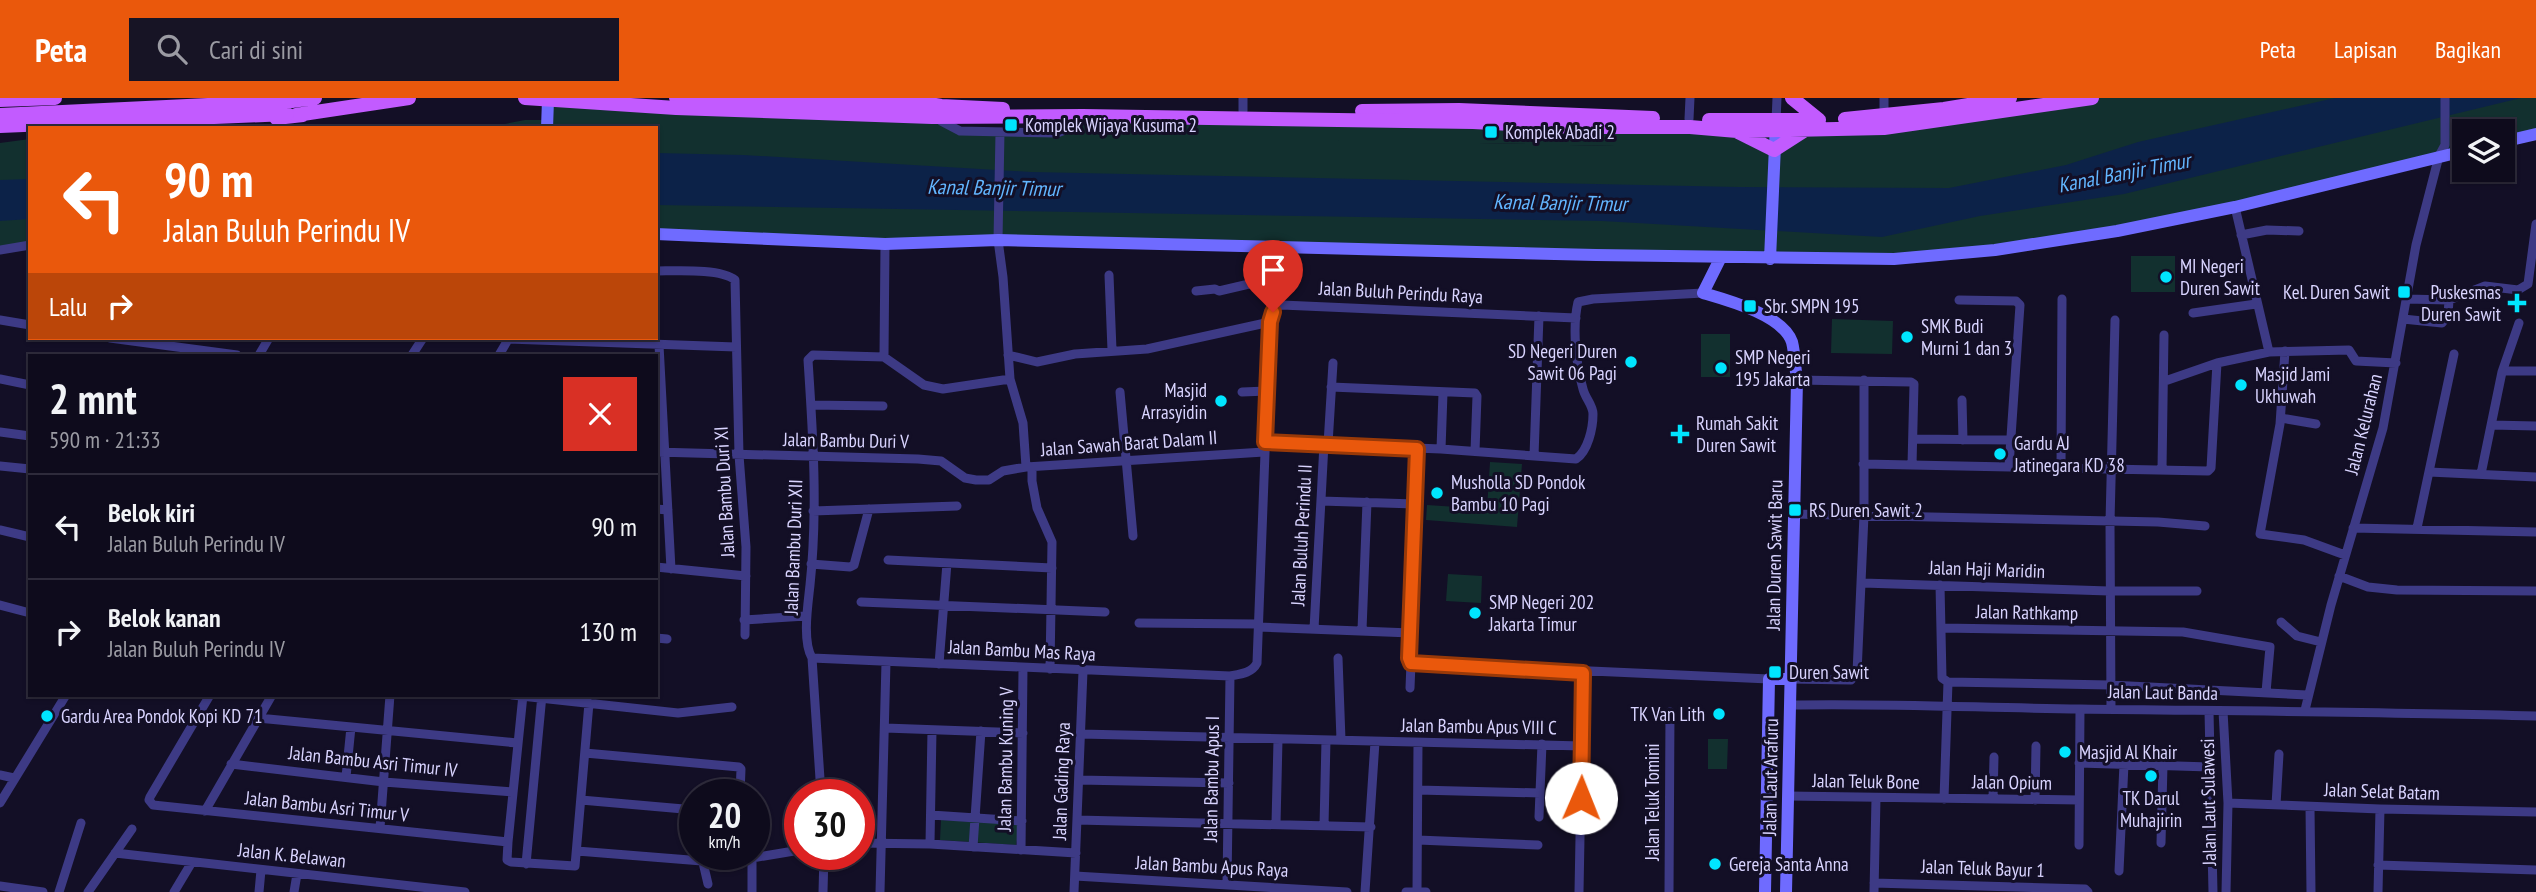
<!DOCTYPE html>
<html lang="id">
<meta charset="utf-8">
<style>
body{margin:0;font-family:"PT Sans Narrow",sans-serif;background:#171425;color:#f1f3f6;height:100vh;display:flex;flex-direction:column;font-size:26px;white-space:nowrap}
*{box-sizing:border-box;margin:0}
p{font-size:23px;color:#9b9ba3}
.icon{flex:none;width:38px;height:38px;fill:none;stroke:currentColor;stroke-width:2;stroke-linecap:round;stroke-linejoin:round}
.map{position:relative;flex:1;overflow:hidden}
.sheet{position:absolute;left:28px;top:256px;width:630px;height:343px;display:flex;flex-direction:column;background:#0e0b1c;border-radius:0px;box-shadow:0 2px 5px #0004,0 0 0 2px #2e2b3b}
.sheet>*{flex:none}
.top-card{position:absolute;left:28px;top:28px;width:630px;height:214px;border-radius:0px;box-shadow:0 2px 5px #0004,0 0 0 2px #2e2b3b;background:#ea580c;color:#fff;overflow:hidden}
.controls{position:absolute;left:2452px;top:21px;display:grid;gap:14px}
.controls a{display:grid;place-items:center;width:63px;height:63px;border-radius:0px;background:#0e0b1c;box-shadow:0 2px 5px #0004,0 0 0 2px #2e2b3b;font-size:35px}
.speed{position:absolute;left:679px;top:681px;display:flex;gap:14px;font-size:35px;font-weight:700;text-align:center}
.speed>*{display:grid;place-content:center;width:91px;height:91px;border-radius:50%;background:#0e0b1c;box-shadow:0 2px 5px #0004,0 0 0 2px #2e2b3b;line-height:1}
.speed small{font-size:18px;font-weight:400}
.speed .limit{border:10px solid #d22;background:#fff;color:#111}
.pin{position:absolute;display:grid;place-items:center;width:60px;height:60px;color:#fff;margin:-72px -30px;border-radius:50% 50% 50% 0;rotate:-45deg;box-shadow:0 0 7px #0007}
.pin .icon{rotate:45deg}
.me{position:absolute;width:77px;margin:-38px;rotate:1deg;stroke-linejoin:round;filter:drop-shadow(0 0 5px #0008)}
.turn{display:flex;align-items:center;gap:24px;height:147px;padding:0 21px;font-size:32px}
.turn .icon{width:91px;height:91px;stroke-width:2.5}
.turn b{display:block;font-size:49px;line-height:60px}
.then{display:flex;align-items:center;height:66px;padding:0 21px;background:#0003;gap:14px;font-size:26px}
.round{display:grid;place-items:center;flex:none;width:74px;height:74px;border-radius:0px;background:#171425}
.overview{display:flex;align-items:center;justify-content:space-between;height:119px;padding:0 21px}
h1{font-size:42px;font-weight:700;line-height:52px}
ul{padding:0;list-style:none}
li{display:flex;align-items:center;gap:21px;height:105px;padding:0 21px;border-top:2px solid #2e2b3b}
li div{flex:1}
li b{display:block;font-size:26px}
li em{font-style:normal}
header{display:flex;align-items:center;gap:42px;box-sizing:border-box;height:98px;padding:0 35px;background:#ea580c;color:#fff}
header strong{font-size:33px}
nav{display:flex;gap:38px;margin-inline-start:auto;font-size:24px}
.search{width:490px;height:63px;background:#171425;display:flex;align-items:center;gap:18px;box-sizing:border-box;padding:0 24px;border-radius:0px;color:#9b9ba3;font-size:26px}
.map>svg:first-child{display:block}
.green{fill:#12302f;fill-rule:evenodd}
.water{fill:#0c2248}
.lines{fill:none;stroke-linecap:round;stroke-linejoin:round}
.street{stroke:#3d3a85;stroke-width:9}
.secondary{stroke:#6f6bff;stroke-width:12}
.primary{stroke:#c25bff;stroke-width:14}
.primary-bridge{stroke:#c25bff;stroke-width:14}
.route-casing{stroke:#983908;stroke-width:18}
.route{stroke:#ea580c;stroke-width:12}
.poi-dot{fill:#00e5ff;stroke:#130f26;stroke-width:2.5}
.labels{text-anchor:middle;stroke-width:6;stroke-linejoin:round;paint-order:stroke}
.poi-label{font-size:19px;fill:#d9d4ff;stroke:#130f26;text-anchor:start}
.street-label{font-size:19px;fill:#d9d4ff;stroke:#130f26}
.water-label{font-size:21px;font-style:italic;fill:#62b6ff;stroke:#130f26}
</style>
<header>
<strong>Peta</strong>
<div class="search"><svg class="icon" aria-label="search" viewBox="0 0 24 24"><circle cx="10" cy="10" r="6"/><path d="M15 15l6 6"/></svg>Cari di sini</div>
<nav><a>Peta</a><a>Lapisan</a><a>Bagikan</a></nav>
</header>
<div class="map">
<svg width="2536" height="794" viewBox="0 0 2536 794">
<rect width="100%" height="100%" fill="#130f26"/>
<!-- green -->
<path class="green" d="M2092 0H2536V36L2503 44 2502 33H2464V53L2235 109 1927 159 656 136V30H484L525 22H547L548 2 932 19 961 33 1056 35 1083 18 1775 33ZM1337 42 1614 48 1338 42Z
M30 41V147L0 152V45Z
M2131 158H2175V194H2131Z
M1832 221 1893 223 1892 256 1831 255Z
M1701 236H1730V279H1701Z
M1490 364 1522 366 1517 429 1426 422 1427 407 1487 411Z
M1448 476 1482 478 1481 505 1446 503Z
M1708 641H1728L1727 671H1708Z
M941 722 1020 726 1016 747 940 742Z"/>
<!-- water -->
<path class="water" d="M2335 0H2521L2124 96 1980 118 1882 139 1602 123 656 107V55L743 57 1031 74 1739 89 1949 90 2066 67 2138 44Z
M30 81V121L0 123V82Z"/>
<g class="lines">
<!-- street -->
<path class="street" d="M1243 0V13
M1884 0V19
M1689 21 1690 0
M941 23 960 33 1057 35 1076 28 1083 18
M1776 23 1777 0
M1000 34 998 142 1003 179 1010 281 1023 325 1026 369
M2235 109 2269 254
M2241 137 2267 132 2299 133
M0 152 30 147
M656 173C675 173 721 170 735 182L739 357 746 449 745 537
M1109 177 1112 252
M1196 193 1215 191 1219 193 1262 183C1269 190 1269 204 1273 214
M2407 201 2449 202 2485 188 2518 192 2528 186 2536 126
M1959 202 2016 203 2020 207 2009 368
M2193 215 2256 206
M2403 221 2442 225 2448 217 2449 202
M0 222 30 227
M110 240 237 257
M508 241 736 249
M659 247 671 471
M2285 253 2280 326 2260 436 2304 442 2345 457
M259 257 269 240
M412 257 423 240
M499 257 509 240
M1008 257 1037 264 1075 256 1147 251 1270 224
M884 259 924 287 943 291 1010 281
M884 259 885 146
M2504 273H2536
M0 281 30 287
M1797 282 1911 284 1914 286 1912 367
M2165 283 2217 265 2269 254 2349 252 2356 263 2396 265
M1331 289 1475 295 1477 298 1475 353
M1120 294 1133 438
M1242 294 1267 293
M1962 302 1963 342
M811 307 883 308
M2281 320 2316 326
M2491 327 2536 328
M0 334 30 338
M1913 341 2011 342
M1265 344 1441 351 1576 361C1588 353 1593 330 1593 316 1593 307 1585 300 1583 291 1576 266 1572 230 1578 204L1593 201 1703 195
M1328 346 1333 265
M1417 351 1409 560 1411 565 1769 581
M1441 351 1443 295
M656 354 918 361 941 363 965 380 976 382H989L1003 373 1026 369 1264 354
M1534 358 1539 218
M1863 366 2208 373 2211 370 2217 265
M0 368 30 371
M1032 369V383L1037 410 1052 444 1050 571
M2061 370 2062 201
M2162 371 2164 237
M2429 374 2536 379
M2481 376 2502 274 2519 225
M1321 403 1415 406
M656 411 668 412
M813 413 957 408
M1793 416 2158 424 2205 428
M2353 430 2536 434
M2417 430 2454 256
M0 432 30 439
M888 462 1052 470
M811 466 850 469 854 467 869 411
M656 469 746 478
M2339 478 2368 489 2397 492 2536 493
M1863 485 2109 493H2197
M1940 487 1942 580 1948 584 2110 587 2307 597
M861 504 1105 514
M0 507 30 515
M744 522 806 518
M2281 524 2297 538 2321 544
M1139 525 1258 526
M1258 529 1411 535
M1942 530 2183 534 2270 549 2266 594
M1314 531 1324 346
M1362 532 1367 404
M656 540 667 541
M812 560 1230 578C1241 576 1252 575 1257 565L1270 224 1276 209 1282 207 1576 220
M1338 560 1341 642
M939 566 947 465
M1791 581 1851 582 1857 575 1864 417V282
M1410 590 1411 565
M210 597 150 699 149 702 153 707 508 744
M512 597 678 615 732 609
M523 597 508 744 507 762 511 764 575 768 589 605
M1791 607C1888 605 1984 610 2081 611 2233 613 2384 614 2536 618
M2111 611 2110 424 2115 222
M2305 612 2331 507 2383 330 2416 147 2439 58 2445 47V0
M2209 613 2213 794
M2223 613 2228 705 2226 794
M258 620 517 645
M885 630 1023 635
M1081 636 1582 648
M585 655 739 669 741 671 740 696
M2079 665 2210 669
M231 666 384 684 512 694
M0 677 14 680
M346 679 351 629
M1079 682 1229 685
M1418 692 1540 695
M821 696 812 560C802 543 808 506 810 487 818 412 813 337 808 262L813 257 884 259
M1788 698 2079 702
M1944 701 1948 584
M1993 701 1994 659
M581 702 695 712
M2035 702 2036 648
M0 705 66 597
M2228 705 2380 711 2536 714
M2276 707 2279 656
M2310 709 2311 794
M205 713 272 597
M931 717 1022 723
M1539 719 1542 646
M1077 722 1371 729
M1276 726 1278 642
M1324 728 1326 642
M380 730 390 597
M1418 742 1538 747
M859 745 930 746 1076 755
M2161 745 2163 667
M930 746 932 632
M2079 747 2080 611
M973 749 981 633
M1021 752 1023 570
M577 753 702 763
M115 755 465 794
M701 756 708 786
M526 766 542 597
M2378 767 2536 772
M2119 773 2124 666
M1075 778 1347 794
M1874 785 2085 791 2088 794
M1227 786 1230 578
M0 788 43 794
M59 794 81 725
M88 794 132 731
M174 794 192 764
M259 794 261 772
M294 794 297 776
M752 794V760L800 752
M823 794 824 756
M880 794 886 564
M1074 794 1083 573
M1365 794 1375 644
M1406 794H1426
M1417 794 1418 645
M1579 794 1583 575
M1669 794 1670 614
M1874 794 1876 700
M2378 794 2380 711"/>
<!-- secondary -->
<path class="secondary" d="M547 30 548 2
M2502 44 2536 36
M656 136 885 146 998 142 1596 157 1894 161 1995 152 2117 133 2235 109 2464 53
M1721 159 1703 195C1727 202 1783 217 1792 244 1795 256 1795 270 1797 282L1786 794
M1770 161 1776 25
M1765 794 1769 581H1791"/>
<!-- primary -->
<path class="primary" d="M525 0 676 10 932 19 1083 18 1473 24 1573 29H1690L1737 33 1884 30 2092 0
M676 0 757 4 925 5 941 8 1003 11
M1792 0 1819 22
M0 2 55 0
M291 3 315 0
M1362 13 1459 12 1653 20
M296 17 409 0
M276 20 303 17
M1845 21 1944 11 2010 0
M1709 22H1811
M1738 34 1774 52 1805 32"/>
<!-- primary-bridge -->
<path class="primary-bridge" d="M0 17 291 3
M0 28 287 16"/>
</g>
<g class="lines">
<defs>
<path id="route" d="M1273 214 1270 224 1265 344 1417 351 1409 560 1411 565 1583 575 1581 700"/>
</defs>
<!-- route casing -->
<use href="#route" class="route-casing"/>
<!-- route -->
<use href="#route" class="route"/>
</g>
<!-- markers -->
<g class="poi-dot">
<rect x="1004" y="20" width="14" height="14" rx="3.5"/>
<rect x="1484" y="27" width="14" height="14" rx="3.5"/>
<circle cx="2166" cy="179" r="7"/>
<rect x="2397" y="187" width="14" height="14" rx="3.5"/>
<path d="M2513.5 194.5h7v7h7v7h-7v7h-7v-7h-7v-7h7z"/>
<rect x="1743" y="201" width="14" height="14" rx="3.5"/>
<circle cx="1907" cy="239" r="7"/>
<circle cx="1631" cy="264" r="7"/>
<circle cx="1721" cy="270" r="7"/>
<circle cx="2241" cy="287" r="7"/>
<circle cx="1221" cy="303" r="7"/>
<path d="M1676.5 325.5h7v7h7v7h-7v7h-7v-7h-7v-7h7z"/>
<circle cx="2000" cy="356" r="7"/>
<circle cx="1437" cy="395" r="7"/>
<rect x="1788" y="405" width="14" height="14" rx="3.5"/>
<circle cx="1475" cy="515" r="7"/>
<rect x="1768" y="567" width="14" height="14" rx="3.5"/>
<circle cx="1719" cy="616" r="7"/>
<circle cx="47" cy="618" r="7"/>
<circle cx="2065" cy="654" r="7"/>
<circle cx="2151" cy="678" r="7"/>
<circle cx="1715" cy="766" r="7"/>
</g>
<g class="labels">
<!-- poi labels -->
<g class="poi-label">
<text x="1025" y="34">Komplek Wijaya Kusuma 2</text>
<text x="1505" y="41">Komplek Abadi 2</text>
<text x="2180" y="175">MI Negeri<tspan x="2180" dy="22">Duren Sawit</tspan></text>
<text x="2390" y="201" text-anchor="end">Kel. Duren Sawit</text>
<text x="2501" y="201" text-anchor="end">Puskesmas<tspan x="2501" dy="22">Duren Sawit</tspan></text>
<text x="1764" y="215">Sbr. SMPN 195</text>
<text x="1921" y="235">SMK Budi<tspan x="1921" dy="22">Murni 1 dan 3</tspan></text>
<text x="1617" y="260" text-anchor="end">SD Negeri Duren<tspan x="1617" dy="22">Sawit 06 Pagi</tspan></text>
<text x="1735" y="266">SMP Negeri<tspan x="1735" dy="22">195 Jakarta</tspan></text>
<text x="2255" y="283">Masjid Jami<tspan x="2255" dy="22">Ukhuwah</tspan></text>
<text x="1207" y="299" text-anchor="end">Masjid<tspan x="1207" dy="22">Arrasyidin</tspan></text>
<text x="1696" y="332">Rumah Sakit<tspan x="1696" dy="22">Duren Sawit</tspan></text>
<text x="2014" y="352">Gardu AJ<tspan x="2014" dy="22">Jatinegara KD 38</tspan></text>
<text x="1451" y="391">Musholla SD Pondok<tspan x="1451" dy="22">Bambu 10 Pagi</tspan></text>
<text x="1809" y="419">RS Duren Sawit 2</text>
<text x="1489" y="511">SMP Negeri 202<tspan x="1489" dy="22">Jakarta Timur</tspan></text>
<text x="1789" y="581">Duren Sawit</text>
<text x="1705" y="623" text-anchor="end">TK Van Lith</text>
<text x="61" y="625">Gardu Area Pondok Kopi KD 71</text>
<text x="2079" y="661">Masjid Al Khair</text>
<text x="2151" y="707" text-anchor="middle">TK Darul<tspan x="2151" dy="22">Muhajirin</tspan></text>
<text x="1729" y="773">Gereja Santa Anna</text>
</g>
<!-- street labels -->
<g class="street-label">
<text transform="translate(1401 194) rotate(3)" y="7">Jalan Buluh Perindu Raya</text>
<text transform="translate(2363 326) rotate(-76)" y="7">Jalan Kelurahan</text>
<text transform="translate(846 342) rotate(1)" y="7">Jalan Bambu Duri V</text>
<text transform="translate(1129 345) rotate(-4)" y="7">Jalan Sawah Barat Dalam II</text>
<text transform="translate(724 394) rotate(-93)" y="7">Jalan Bambu Duri XI</text>
<text transform="translate(1301 437) rotate(-87)" y="7">Jalan Buluh Perindu II</text>
<text transform="translate(793 449) rotate(-88)" y="7">Jalan Bambu Duri XII</text>
<text transform="translate(1774 457) rotate(-89)" y="7">Jalan Duren Sawit Baru</text>
<text transform="translate(1987 471) rotate(2)" y="7">Jalan Haji Maridin</text>
<text transform="translate(2027 514) rotate(1)" y="7">Jalan Rathkamp</text>
<text transform="translate(1022 552) rotate(3)" y="7">Jalan Bambu Mas Raya</text>
<text transform="translate(2163 594) rotate(1)" y="7">Jalan Laut Banda</text>
<text transform="translate(1479 628) rotate(1)" y="7">Jalan Bambu Apus VIII C</text>
<text transform="translate(1005 661) rotate(-89)" y="7">Jalan Bambu Kuning V</text>
<text transform="translate(373 663) rotate(6)" y="7">Jalan Bambu Asri Timur IV</text>
<text transform="translate(1770 679) rotate(-89)" y="7">Jalan Laut Arafuru</text>
<text transform="translate(1211 681) rotate(-89)" y="7">Jalan Bambu Apus I</text>
<text transform="translate(1061 683) rotate(-88)" y="7">Jalan Gading Raya</text>
<text transform="translate(1866 683) rotate(1)" y="7">Jalan Teluk Bone</text>
<text transform="translate(2012 684) rotate(1)" y="7">Jalan Opium</text>
<text transform="translate(2382 693) rotate(2)" y="7">Jalan Selat Batam</text>
<text transform="translate(1652 704) rotate(-90)" y="7">Jalan Teluk Tomini</text>
<text transform="translate(2208 704) rotate(-91)" y="7">Jalan Laut Sulawesi</text>
<text transform="translate(327 708) rotate(6)" y="7">Jalan Bambu Asri Timur V</text>
<text transform="translate(292 757) rotate(6)" y="7">Jalan K. Belawan</text>
<text transform="translate(1212 768) rotate(3)" y="7">Jalan Bambu Apus Raya</text>
<text transform="translate(1983 770) rotate(2)" y="7">Jalan Teluk Bayur 1</text>
</g>
<!-- water labels -->
<g class="water-label">
<text transform="translate(2124 75) rotate(-11)" y="7">Kanal Banjir Timur</text>
<text transform="translate(994 90) rotate(1)" y="7">Kanal Banjir Timur</text>
<text transform="translate(1560 105) rotate(1)" y="7">Kanal Banjir Timur</text>
</g>
</g>
</svg>
<div class="controls">
<a><svg class="icon" aria-label="layers" viewBox="0 0 24 24"><path d="M12 4l9 5-9 5-9-5zM3 14l9 5 9-5"/></svg></a>
</div>
<div class="speed"><div>20<small>km/h</small></div><div class="limit">30</div></div>
<div class="pin" style="left:1273px;top:214px;background:#d93025"><svg class="icon" aria-label="arrive" viewBox="0 0 24 24"><path d="M6 21V4h12l-3 4 3 4H6"/></svg></div>
<svg class="me" style="left:1581px;top:700px" viewBox="-20 -20 40 40"><circle r="19" fill="#fff"/><path d="M0-13L10 11 0 6-10 11z" fill="#ea580c"/></svg>
<div class="top-card">
<div class="turn"><svg class="icon" aria-label="left" viewBox="0 0 24 24"><path d="M17 20v-9H6M10 6l-5 5 5 5"/></svg><div><b>90 m</b>Jalan Buluh Perindu IV</div></div>
<div class="then">Lalu<svg class="icon" aria-label="right" viewBox="0 0 24 24"><path d="M7 20v-9h11M14 6l5 5-5 5"/></svg></div>
</div>
<section class="sheet">
<div class="overview"><div><h1>2 mnt</h1><p>590 m · 21:33</p></div><a class="round" style="background:#d93025;color:#fff"><svg class="icon" aria-label="close" viewBox="0 0 24 24"><path d="M6 6l12 12M18 6L6 18"/></svg></a></div>
<ul>
<li><svg class="icon" aria-label="left" viewBox="0 0 24 24"><path d="M17 20v-9H6M10 6l-5 5 5 5"/></svg><div><b>Belok kiri</b><p>Jalan Buluh Perindu IV</p></div><em>90 m</em></li>
<li><svg class="icon" aria-label="right" viewBox="0 0 24 24"><path d="M7 20v-9h11M14 6l5 5-5 5"/></svg><div><b>Belok kanan</b><p>Jalan Buluh Perindu IV</p></div><em>130 m</em></li>
</ul>
</section>
</div>
